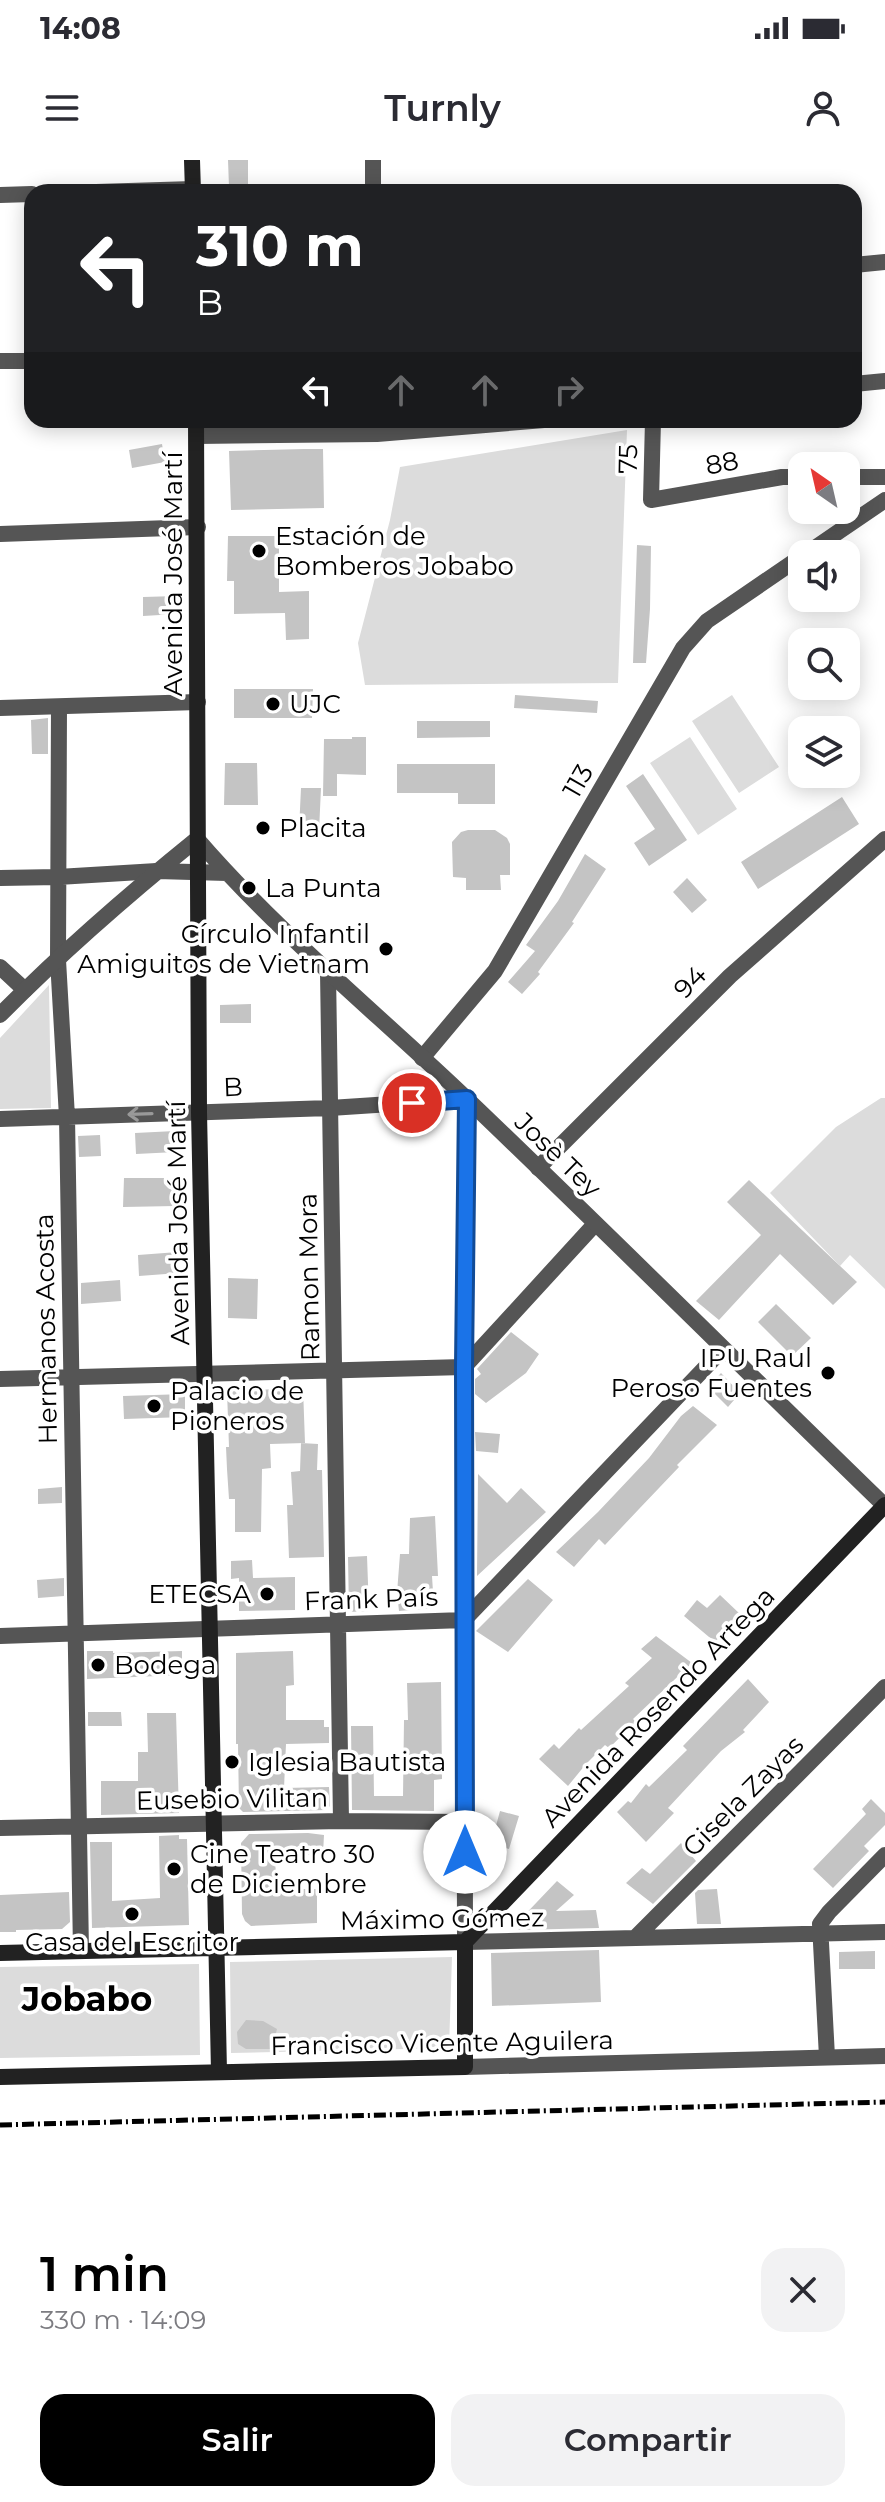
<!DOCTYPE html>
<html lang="es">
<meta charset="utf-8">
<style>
body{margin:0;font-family:Montserrat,sans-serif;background:#f2f2f3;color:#2b2b33;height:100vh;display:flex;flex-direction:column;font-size:30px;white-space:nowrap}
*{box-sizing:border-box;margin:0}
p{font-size:26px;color:#7c7c81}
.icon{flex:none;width:44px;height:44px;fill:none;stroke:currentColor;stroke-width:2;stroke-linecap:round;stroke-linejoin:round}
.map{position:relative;height:2062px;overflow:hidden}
.sheet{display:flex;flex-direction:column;background:#fff;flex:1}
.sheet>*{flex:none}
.hud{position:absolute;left:24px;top:24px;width:838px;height:244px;border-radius:24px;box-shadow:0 4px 20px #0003;background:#202124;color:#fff;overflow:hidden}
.needle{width:52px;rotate:326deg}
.tools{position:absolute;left:788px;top:292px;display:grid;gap:16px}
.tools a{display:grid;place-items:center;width:72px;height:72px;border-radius:16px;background:#fff;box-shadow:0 4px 20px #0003;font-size:40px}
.pin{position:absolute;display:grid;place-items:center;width:68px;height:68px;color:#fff;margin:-34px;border:4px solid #fff;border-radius:50%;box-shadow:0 2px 8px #0007}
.me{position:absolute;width:88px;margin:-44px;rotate:0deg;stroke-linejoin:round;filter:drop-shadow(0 0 6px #0008)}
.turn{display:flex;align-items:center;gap:28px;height:168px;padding:0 40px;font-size:36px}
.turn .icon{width:104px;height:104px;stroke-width:2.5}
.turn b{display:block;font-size:56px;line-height:68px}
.lanes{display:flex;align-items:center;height:76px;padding:0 40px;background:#0003;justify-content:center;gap:40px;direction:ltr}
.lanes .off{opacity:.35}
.round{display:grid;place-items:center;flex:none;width:84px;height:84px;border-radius:24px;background:#f2f2f3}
.overview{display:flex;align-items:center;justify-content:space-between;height:136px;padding:0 40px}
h1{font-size:48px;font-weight:600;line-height:60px;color:#000}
.primary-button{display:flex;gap:16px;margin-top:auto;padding:16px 40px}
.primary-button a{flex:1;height:92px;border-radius:24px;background:#000;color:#fff;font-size:32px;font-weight:600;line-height:92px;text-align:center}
.primary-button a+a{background:#f2f2f3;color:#2b2b33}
.status{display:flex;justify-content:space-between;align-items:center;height:56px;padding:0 40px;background:#fff;direction:ltr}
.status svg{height:22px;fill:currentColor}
header{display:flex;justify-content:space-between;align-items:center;height:104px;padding:0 40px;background:#fff;font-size:36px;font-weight:600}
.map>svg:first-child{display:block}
.green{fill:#dcdcdc}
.building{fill:#c4c4c4}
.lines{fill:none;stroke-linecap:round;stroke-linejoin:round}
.minor{stroke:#555;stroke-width:16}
.tertiary{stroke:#555;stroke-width:16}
.secondary{stroke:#222;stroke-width:16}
.rail{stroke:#000;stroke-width:5;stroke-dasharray:12 4 2 4;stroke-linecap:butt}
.oneway{stroke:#999}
.route-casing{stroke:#114b97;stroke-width:20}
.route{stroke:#1a73e8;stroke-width:14}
.poi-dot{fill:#000;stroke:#fff;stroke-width:3}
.labels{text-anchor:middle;stroke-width:7;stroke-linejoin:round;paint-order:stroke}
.street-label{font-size:26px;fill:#000;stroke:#fff}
.poi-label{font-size:26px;fill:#000;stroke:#fff;text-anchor:start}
.district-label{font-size:34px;font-weight:bold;fill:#000;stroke:#fff}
</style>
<div class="status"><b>14:08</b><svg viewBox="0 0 49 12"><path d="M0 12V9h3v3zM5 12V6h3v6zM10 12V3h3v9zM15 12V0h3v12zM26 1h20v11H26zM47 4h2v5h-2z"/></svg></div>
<header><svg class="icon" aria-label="menu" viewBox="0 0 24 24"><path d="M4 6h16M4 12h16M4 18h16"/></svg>Turnly<svg class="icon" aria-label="person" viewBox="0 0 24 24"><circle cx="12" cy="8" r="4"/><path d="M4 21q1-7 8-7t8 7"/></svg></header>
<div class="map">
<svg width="885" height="2062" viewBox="0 0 885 2062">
<rect width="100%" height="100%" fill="#fff"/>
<!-- green -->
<path class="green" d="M627 270 618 523 365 525 358 483 390 360 400 307Z
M732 535 779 607 739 633 692 561Z
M690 577 737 649 698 675 650 603Z
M49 825 51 948 0 949V878Z
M881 938H885V1129L850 1095 840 1106 770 1033 836 967Z
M452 1797 449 1888 231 1893 230 1802Z
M199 1804 200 1895 0 1898V1807Z"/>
<!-- building -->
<path class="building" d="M228 0H248V27H229Z
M162 284 165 302 132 308 129 290Z
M304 289H323L324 348 231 350 229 291Z
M228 376H279V432L309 431V479L286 480 285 453 234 454V421H227Z
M637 385 651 386 650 449 646 503H633Z
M177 436V454L143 456V437Z
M234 529H313L312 558H234Z
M515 535 598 541 597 553 514 548Z
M48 558V594H32L31 560Z
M417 561H490V577L417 578Z
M352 577H366V615L337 614V636H323L324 579H352Z
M225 603H257L258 645H224Z
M397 604H495V644H458V633H397Z
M643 614 687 680 649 706 634 683 655 669 626 626Z
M301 628H321L319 671 299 670Z
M842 637 859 664 758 729 741 702Z
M468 670H495L507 678 510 684V715H500L501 730H466V718L453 717 452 682 461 672Z
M585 694 606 709 572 762 574 763 538 812 540 814 522 834 508 822 535 791 526 785 558 741Z
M687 718 707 740 692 753 673 732Z
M251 844V863H220V845Z
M175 971 176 992 136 994 135 973Z
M100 975 101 996 79 997 78 976Z
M124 1018H175V1046L123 1047Z
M749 1020 857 1122 833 1145 780 1094 719 1160 696 1141 761 1075 727 1042Z
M178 1092 179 1113 139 1116 138 1095Z
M228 1118 258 1119 257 1159 228 1158Z
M120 1120 121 1141 81 1144V1123Z
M776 1144 811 1178 792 1196 758 1162Z
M511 1172 539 1194 526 1213 486 1243 475 1234V1219L481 1214 477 1209Z
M721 1213 740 1233 728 1247 708 1227Z
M303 1228 305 1283 270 1284 271 1308 262 1309 261 1372H235V1339H229L227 1309 226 1287H229L227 1231Z
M185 1234V1257L124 1259 123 1236Z
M693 1246 717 1265 677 1305 679 1307 639 1349 605 1385 599 1379 574 1407 556 1392 598 1352 649 1298 681 1256Z
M475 1272 500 1274 498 1293 476 1291Z
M301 1283 318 1284 317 1310H322L324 1397 289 1398 287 1345H293L291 1312 300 1311Z
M478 1314 507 1343 521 1328 546 1352 477 1416Z
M62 1327V1343L38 1344V1329Z
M435 1356 438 1416H432L434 1448 399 1451 397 1433 400 1394H409L410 1358Z
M367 1396 369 1451 349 1452 348 1397Z
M252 1400 253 1418 295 1417V1450L239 1451V1418L231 1419V1401Z
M64 1418V1436L38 1438 37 1420Z
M528 1419 553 1440 508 1492 476 1471Z
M720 1435 740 1454 715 1482 684 1456 697 1440 707 1448Z
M656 1476 692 1503 633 1559 636 1562 609 1588 605 1585 586 1604 568 1626 539 1599 554 1584 559 1589 579 1568 581 1570 629 1526 625 1523 652 1498 641 1489Z
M87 1491H113V1493L182 1491V1515L87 1519Z
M293 1491 294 1525 286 1526V1560H324V1567H329V1583L286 1584 284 1628 329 1627 330 1646 326 1650 243 1652 239 1648 238 1584H236V1493Z
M748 1519 769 1542 743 1570 745 1572 721 1591 668 1648 674 1653 646 1682 617 1652 628 1641 631 1643 646 1624 649 1627 687 1590 683 1586Z
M441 1522 442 1619 434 1620V1651L352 1650 351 1566H373L374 1636H403L404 1560H408L407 1523Z
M88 1552H121L122 1566H88Z
M147 1553H176L179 1653 101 1655V1621H138V1592H148Z
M871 1639 885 1653V1665L864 1686 869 1691 833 1728 813 1709 866 1654 862 1649Z
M500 1651 519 1656 509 1689 491 1684Z
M308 1673 324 1675 323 1694 274 1695 278 1729H317V1763L251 1766 245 1761 242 1754 241 1683 249 1674Z
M179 1675V1679H187L189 1765 92 1768 90 1682H112V1741L160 1738 159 1676Z
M681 1683 696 1701 653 1744 626 1723 642 1708 650 1714Z
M557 1721 574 1735 556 1751 596 1750 599 1768 519 1770 516 1764Z
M717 1729 721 1764H697L695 1733 698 1730Z
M69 1732 70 1762 62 1769 16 1770V1772H0V1735Z
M599 1790 601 1842 492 1846 491 1793Z
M875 1791V1809H839V1792Z
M246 1860 263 1861 277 1869 272 1889H246L238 1884 237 1872Z"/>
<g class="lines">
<!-- minor -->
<path class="minor" d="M373 0V32
M96 32 193 29
M0 35 32 34
M854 105 885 102
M0 201H32
M854 224 885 221
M653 260 651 340 782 317H802
M197 276 377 274 544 260
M846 317H885
M0 374 198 367
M806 394 885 340
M59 547 58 800 67 957 81 1791
M0 548 198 542
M0 718 58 717 157 711
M0 807 25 830
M328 812 341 1661
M422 898 495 811 683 488 707 461 802 396
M0 959 330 948 467 939 464 1207 465 1782 885 1772
M538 1008 730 816 885 679
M0 1219 464 1207 595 1064
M0 1476 464 1460 723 1189
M0 1668 341 1661 465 1662
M635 1778 885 1527
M827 1897 820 1764 829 1752 885 1695"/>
<!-- tertiary -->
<path class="tertiary" d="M157 711 227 713
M0 855C62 792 129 734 197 679 279 774 377 853 468 940 608 1074 746 1211 885 1346
M465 1907 885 1896"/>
<!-- secondary -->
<path class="secondary" d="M192 0 193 32
M196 260 199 952 219 1912
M465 1782 885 1345
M0 1793 465 1782
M0 1917 465 1907V1782"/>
<!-- rail -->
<path class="rail" d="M0 1965 885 1942"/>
</g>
<!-- one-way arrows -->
<defs><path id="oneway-shaft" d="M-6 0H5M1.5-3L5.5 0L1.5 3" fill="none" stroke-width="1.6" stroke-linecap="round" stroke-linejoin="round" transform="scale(2)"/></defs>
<use class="oneway" href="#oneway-shaft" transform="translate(140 954) rotate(178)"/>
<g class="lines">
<defs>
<path id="route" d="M412 943 467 939 464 1207 465 1692"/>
</defs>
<!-- route casing -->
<use href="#route" class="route-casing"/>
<!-- route -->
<use href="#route" class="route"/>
</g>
<!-- markers -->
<g class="poi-dot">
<circle cx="259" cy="391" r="8"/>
<circle cx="273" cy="544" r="8"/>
<circle cx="263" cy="668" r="8"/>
<circle cx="249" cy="728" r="8"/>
<circle cx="386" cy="789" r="8"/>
<circle cx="828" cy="1213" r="8"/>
<circle cx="154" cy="1246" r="8"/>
<circle cx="267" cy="1434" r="8"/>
<circle cx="98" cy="1505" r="8"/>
<circle cx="232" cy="1602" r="8"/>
<circle cx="174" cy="1709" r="8"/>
<circle cx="132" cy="1754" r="8"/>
</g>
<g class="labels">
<!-- street labels -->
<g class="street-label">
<text transform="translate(628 299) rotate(-89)" y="9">75</text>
<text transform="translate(722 303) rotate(-10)" y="9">88</text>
<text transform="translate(173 414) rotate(-90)" y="9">Avenida José Martí</text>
<text transform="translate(578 621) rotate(-60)" y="9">113</text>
<text transform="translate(690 822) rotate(-45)" y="9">94</text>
<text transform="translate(233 927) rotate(-2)" y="9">B</text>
<text transform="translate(558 995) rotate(44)" y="9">Josè Tey</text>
<text transform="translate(178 1063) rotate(-91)" y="9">Avenida José Martí</text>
<text transform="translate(309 1117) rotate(-91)" y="9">Ramon Mora</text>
<text transform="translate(46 1169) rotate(-91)" y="9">Hermanos Acosta</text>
<text transform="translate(371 1439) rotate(-2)" y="9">Frank País</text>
<text transform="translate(658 1547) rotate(-46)" y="9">Avenida Rosendo Artega</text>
<text transform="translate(743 1636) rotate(-45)" y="9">Gisela Zayas</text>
<text transform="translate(232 1639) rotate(-1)" y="9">Eusebio Vilitan</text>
<text transform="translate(442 1759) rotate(-1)" y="9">Máximo Gómez</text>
<text transform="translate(442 1883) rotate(-1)" y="9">Francisco Vicente Aguilera</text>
</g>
<!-- poi labels -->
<g class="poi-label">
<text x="275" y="385">Estación de<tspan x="275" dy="30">Bomberos Jobabo</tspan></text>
<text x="289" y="553">UJC</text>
<text x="279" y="677">Placita</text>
<text x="265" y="737">La Punta</text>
<text x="370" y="783" text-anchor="end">Círculo Infantil<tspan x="370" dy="30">Amiguitos de Vietnam</tspan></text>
<text x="812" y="1207" text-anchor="end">IPU Raul<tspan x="812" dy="30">Peroso Fuentes</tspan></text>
<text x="170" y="1240">Palacio de<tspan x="170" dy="30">Pioneros</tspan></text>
<text x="251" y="1443" text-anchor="end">ETECSA</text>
<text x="114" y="1514">Bodega</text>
<text x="248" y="1611">Iglesia Bautista</text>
<text x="190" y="1703">Cine Teatro 30<tspan x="190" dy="30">de Diciembre</tspan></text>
<text x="132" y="1791" text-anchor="middle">Casa del Escritor</text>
</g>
<!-- district labels -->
<g class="district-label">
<text x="87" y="1851">Jobabo</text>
</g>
</g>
</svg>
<div class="tools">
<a><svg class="needle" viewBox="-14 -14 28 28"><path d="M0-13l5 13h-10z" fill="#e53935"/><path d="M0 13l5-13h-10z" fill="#7c7c81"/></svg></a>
<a><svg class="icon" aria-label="sound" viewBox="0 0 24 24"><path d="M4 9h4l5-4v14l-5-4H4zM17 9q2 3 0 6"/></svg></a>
<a><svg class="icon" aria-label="search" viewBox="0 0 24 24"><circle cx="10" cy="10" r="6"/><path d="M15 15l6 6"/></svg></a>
<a><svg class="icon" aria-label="layers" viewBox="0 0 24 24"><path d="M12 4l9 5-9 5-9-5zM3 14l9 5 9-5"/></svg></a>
</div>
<div class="pin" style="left:412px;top:943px;background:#d93025"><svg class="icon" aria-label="arrive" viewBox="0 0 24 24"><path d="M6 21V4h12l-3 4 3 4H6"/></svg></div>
<svg class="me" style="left:465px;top:1692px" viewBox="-20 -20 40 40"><circle r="19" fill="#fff"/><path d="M0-13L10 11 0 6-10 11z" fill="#1a73e8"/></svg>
<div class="hud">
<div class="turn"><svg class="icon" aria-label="left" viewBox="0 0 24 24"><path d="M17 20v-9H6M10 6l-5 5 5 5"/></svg><div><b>310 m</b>B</div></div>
<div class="lanes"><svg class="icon" aria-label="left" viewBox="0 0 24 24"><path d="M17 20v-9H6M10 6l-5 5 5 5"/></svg><svg class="icon off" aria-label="ahead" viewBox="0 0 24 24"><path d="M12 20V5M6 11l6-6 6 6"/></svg><svg class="icon off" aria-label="ahead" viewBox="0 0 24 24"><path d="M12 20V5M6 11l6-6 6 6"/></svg><svg class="icon off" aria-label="right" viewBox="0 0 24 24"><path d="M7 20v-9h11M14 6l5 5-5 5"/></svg></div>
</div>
</div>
<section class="sheet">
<div class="overview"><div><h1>1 min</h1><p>330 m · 14:09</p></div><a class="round"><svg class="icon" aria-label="close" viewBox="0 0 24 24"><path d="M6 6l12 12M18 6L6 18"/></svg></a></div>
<div class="primary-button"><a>Salir</a><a>Compartir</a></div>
</section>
